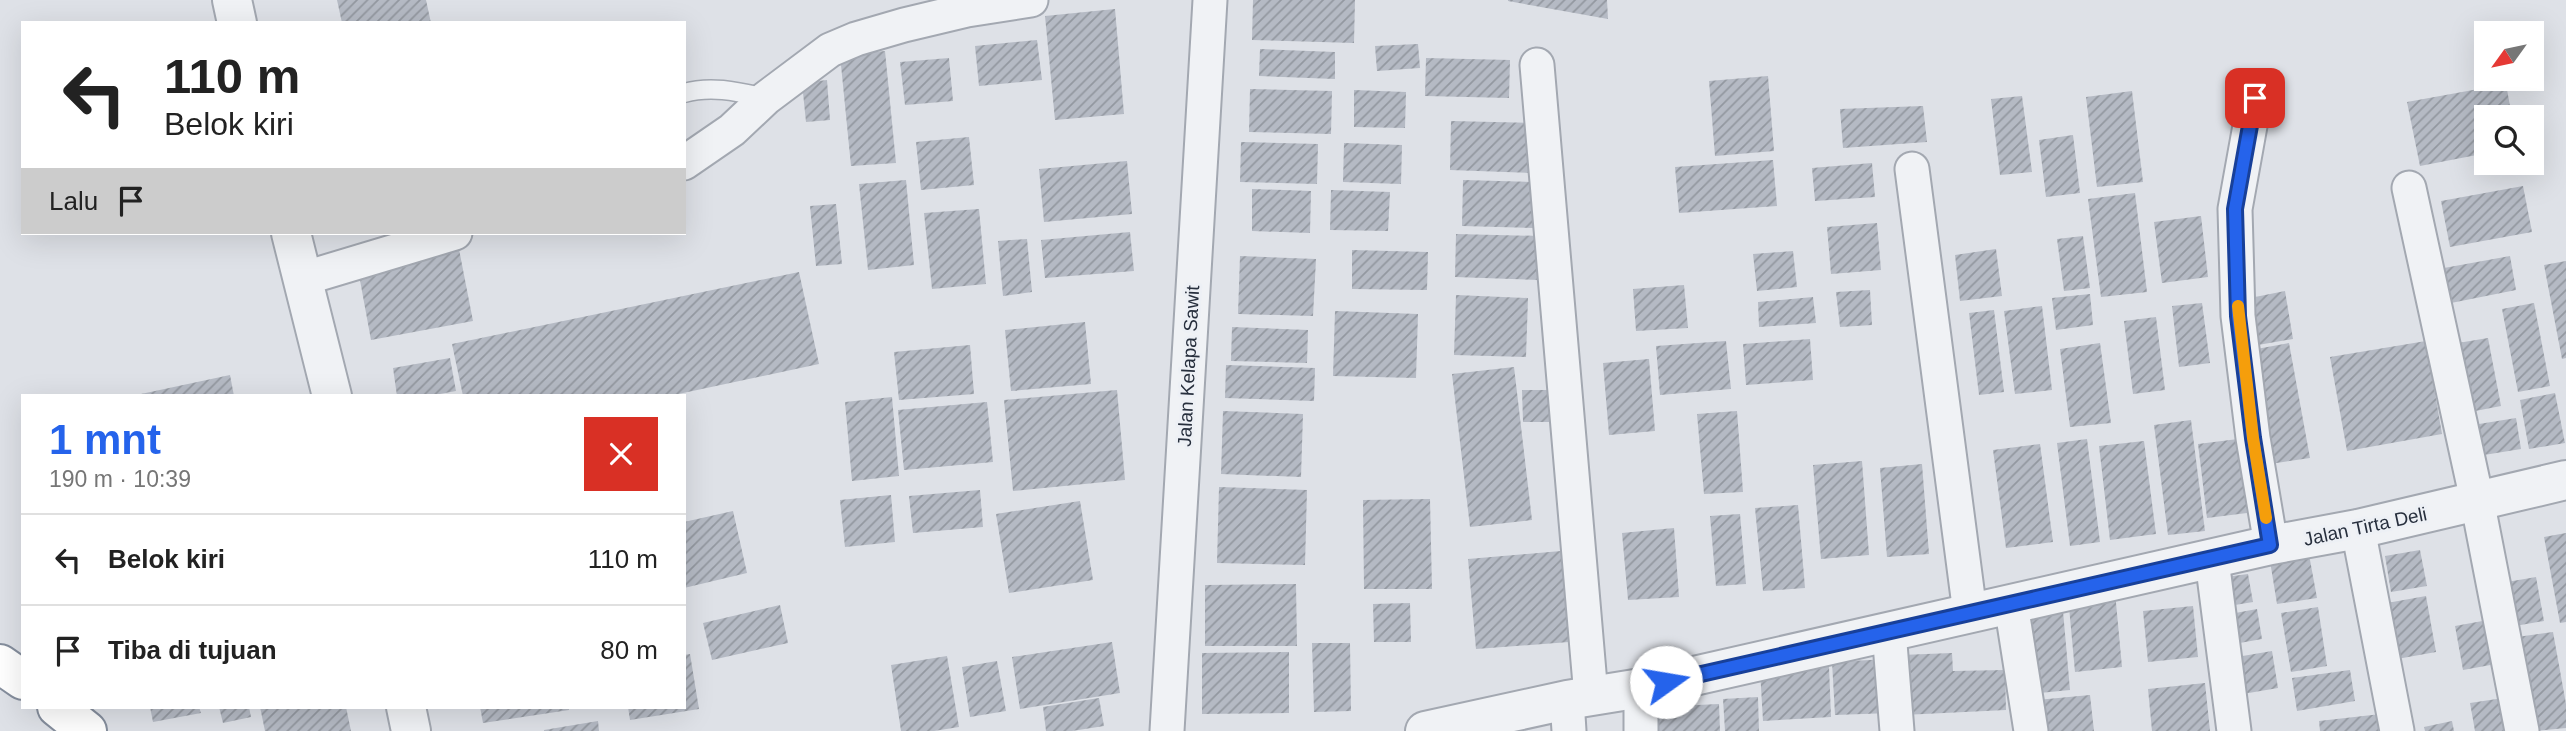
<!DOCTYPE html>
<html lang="id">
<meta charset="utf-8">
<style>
body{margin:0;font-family:Helvetica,sans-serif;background:#f6f6f6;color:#222;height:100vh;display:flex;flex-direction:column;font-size:26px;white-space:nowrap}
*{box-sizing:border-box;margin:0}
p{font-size:23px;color:#767676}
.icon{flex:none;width:38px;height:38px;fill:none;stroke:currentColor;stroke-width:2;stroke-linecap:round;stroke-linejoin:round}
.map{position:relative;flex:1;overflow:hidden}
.side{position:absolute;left:21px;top:394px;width:665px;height:315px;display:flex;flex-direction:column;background:#fff;border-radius:0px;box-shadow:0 7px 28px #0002}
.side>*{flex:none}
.hud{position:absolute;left:21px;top:21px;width:665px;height:214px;border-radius:0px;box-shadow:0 7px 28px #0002;background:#fff;color:#222;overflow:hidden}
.needle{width:46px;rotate:237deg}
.controls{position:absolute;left:2474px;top:21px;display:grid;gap:14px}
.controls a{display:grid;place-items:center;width:70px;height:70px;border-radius:0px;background:#fff;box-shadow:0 7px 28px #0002;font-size:35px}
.pin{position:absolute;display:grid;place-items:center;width:60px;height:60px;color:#fff;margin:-30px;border-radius:14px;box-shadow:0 4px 10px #0006}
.me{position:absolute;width:77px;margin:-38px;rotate:77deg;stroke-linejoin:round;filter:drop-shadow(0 0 5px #0008)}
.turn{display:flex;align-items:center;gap:24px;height:147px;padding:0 28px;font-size:32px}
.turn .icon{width:91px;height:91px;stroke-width:2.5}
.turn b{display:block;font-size:49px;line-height:60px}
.then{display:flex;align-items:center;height:66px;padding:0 28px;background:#0003;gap:14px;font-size:26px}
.round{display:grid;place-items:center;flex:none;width:74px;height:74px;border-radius:0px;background:#f6f6f6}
.overview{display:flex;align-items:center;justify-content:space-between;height:119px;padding:0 28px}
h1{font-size:42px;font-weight:800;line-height:52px;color:#2563eb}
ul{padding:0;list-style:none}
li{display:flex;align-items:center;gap:21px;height:91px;padding:0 28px;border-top:2px solid #e0e0e0}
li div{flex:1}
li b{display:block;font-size:26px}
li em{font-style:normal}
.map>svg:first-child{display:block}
.building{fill:url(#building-hatch)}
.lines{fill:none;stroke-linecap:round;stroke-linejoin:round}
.service-casing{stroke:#a3a8b1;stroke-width:21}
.minor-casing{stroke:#a3a8b1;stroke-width:37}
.tertiary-casing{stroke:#a3a8b1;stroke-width:42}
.trunk-casing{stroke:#858e9d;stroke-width:42}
.service{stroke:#f0f2f5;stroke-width:18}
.minor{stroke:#f0f2f5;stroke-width:33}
.tertiary{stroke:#f0f2f5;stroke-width:38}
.trunk{stroke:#fff;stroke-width:38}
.route-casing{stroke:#184099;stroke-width:18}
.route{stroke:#2563eb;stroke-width:12}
.slow{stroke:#f59e0b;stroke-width:12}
.labels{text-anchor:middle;stroke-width:6;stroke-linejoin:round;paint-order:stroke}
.street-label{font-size:19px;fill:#272f3d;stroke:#edf0f5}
</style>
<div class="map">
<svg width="2566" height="731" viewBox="0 0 2566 731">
<defs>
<pattern id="building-hatch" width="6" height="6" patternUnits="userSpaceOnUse" patternTransform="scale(1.75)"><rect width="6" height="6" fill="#b5bac4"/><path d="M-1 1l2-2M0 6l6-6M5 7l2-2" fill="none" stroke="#9398a0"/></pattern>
</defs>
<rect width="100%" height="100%" fill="#dee1e7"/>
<!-- building -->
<path class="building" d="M337 0H426L431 23H342Z
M1253 0H1355L1354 43 1252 40Z
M1508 0H1607L1608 19 1508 1Z
M1115 9 1124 114 1055 120 1045 16Z
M1037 40 1042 80 979 86 975 46Z
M1418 44 1420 68 1377 71 1375 46Z
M1260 49 1335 52V79L1259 76Z
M885 51 896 163 851 166 840 55Z
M949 58 953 101 905 105 900 62Z
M1426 58 1510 60 1509 98 1425 96Z
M1768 76 1774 151 1715 156 1709 81Z
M827 80 830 120 806 122 802 83Z
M2506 84 2512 117H2487V153L2420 166 2407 102Z
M1250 89 1332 91 1331 134 1249 132Z
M1354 90 1406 92 1405 128 1354 127Z
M2132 91 2143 182 2097 187 2086 97Z
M2022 96 2032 172 2000 175 1991 99Z
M1923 106 1927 142 1843 148 1840 109Z
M1451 121 1535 123 1534 173 1450 170Z
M2073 135 2080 193 2046 197 2039 140Z
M969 137 974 185 921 190 916 142Z
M1241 142 1318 144 1317 184 1240 182Z
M1344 143 1402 145 1401 184 1343 182Z
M1773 160 1777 206 1679 213 1675 167Z
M1127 161 1132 214 1044 222 1039 169Z
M1872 163 1875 197 1815 201 1812 168Z
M906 180 914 265 868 270 859 184Z
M1463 180 1534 182 1533 228 1462 226Z
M2523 186 2532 232 2450 247 2441 201Z
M1252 189 1311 191 1310 233 1252 231Z
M1331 190 1390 192 1388 231 1330 230Z
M2135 193 2147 292 2101 297 2088 199Z
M836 204 842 264 816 266 810 206Z
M979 209 986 284 932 289 924 213Z
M2201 216 2208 277 2162 283 2154 222Z
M1877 223 1881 270 1831 274 1827 227Z
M1130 232 1134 271 1045 278 1041 240Z
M1456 234 1541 236 1540 280 1455 277Z
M2083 236 2090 288 2064 291 2057 239Z
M1027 239 1032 292 1003 296 998 241Z
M458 244 473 321 371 340 357 264Z
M1996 249 2002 296 1960 301 1955 255Z
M1352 250 1428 252 1427 290 1352 289Z
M1793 251 1797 287 1757 291 1753 254Z
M1240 256 1316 259 1313 316 1238 314Z
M2510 256 2516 290 2451 303 2444 268Z
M2566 261V358L2562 359 2544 265Z
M799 272 819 364 669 396H463L452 344Z
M1684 285 1688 328 1636 331 1633 289Z
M1870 290 1872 325 1840 327 1836 292Z
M2285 291 2293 339 2258 345 2250 298Z
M2090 294 2093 325 2056 330 2052 298Z
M1456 295 1528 298 1526 357 1454 355Z
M1813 297 1816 323 1759 327 1758 302Z
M2202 303 2210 363 2179 367 2172 306Z
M2534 303 2550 386 2518 392 2502 309Z
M2042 306 2052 390 2015 394 2004 311Z
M1994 310 2004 392 1979 395 1969 313Z
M1335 311 1418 314 1416 378 1333 376Z
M2156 317 2165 390 2133 394 2124 321Z
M1085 322 1091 384 1011 391 1005 330Z
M1232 327 1308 330 1307 363 1231 361Z
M2488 338 2501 406 2465 413 2452 344Z
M1810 339 1813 380 1746 385 1743 344Z
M1726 341 1731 389 1660 395 1656 346Z
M2426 341 2442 434 2347 451 2330 357Z
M2100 343 2111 423 2070 427 2060 349Z
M2289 343 2310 458 2270 464 2251 350Z
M970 345 974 394 899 400 894 352Z
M450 358 456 391 429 396H397L393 368Z
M1649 359 1655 431 1609 435 1603 363Z
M1226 365 1315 368 1314 401 1225 398Z
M1514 367 1532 520 1470 527 1452 374Z
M230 375 234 396H141V394Z
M1117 390 1125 480 1013 491 1004 400Z
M1522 390H1555L1556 422H1523Z
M2555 393 2565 443 2529 449 2520 400Z
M892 397 899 476 852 481 845 402Z
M987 402 993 462 904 470 898 410Z
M1223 411 1303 414 1301 477 1221 474Z
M1737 411 1743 492 1704 494 1697 414Z
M2516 418 2521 449 2484 455 2479 424Z
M2191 420 2205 531 2168 535 2154 425Z
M2087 439 2100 542 2070 546 2057 443Z
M2238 439 2247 513 2207 518 2198 444Z
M2144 441 2156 534 2110 540 2099 446Z
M2040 444 2053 542 2006 548 1993 450Z
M1862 461 1869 555 1821 559 1813 465Z
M1922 464 1929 554 1887 557 1880 468Z
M1219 487 1307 490 1305 565 1217 563Z
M980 490 983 527 913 533 909 496Z
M891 495 895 542 845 547 840 500Z
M1430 499 1432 589H1364L1363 500Z
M1080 501 1093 580 1009 593 996 514Z
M1798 505 1805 588 1763 591 1755 508Z
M733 511 747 573 684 588V522Z
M1740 514 1746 584 1716 586 1710 516Z
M1674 528 1679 597 1628 600 1622 533Z
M2566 533V622L2560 623 2544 537Z
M2308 549 2317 598 2277 604 2269 555Z
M2420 550 2427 586 2391 592 2385 556Z
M1561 551 1569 642 1476 649 1468 559Z
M2248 574 2253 602 2223 607 2218 578Z
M2536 577 2544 621 2515 626 2507 582Z
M1296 584 1297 646H1205V585Z
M2115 592 2122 667 2075 672 2068 596Z
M2426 596 2436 652 2397 659 2387 603Z
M1410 603 1411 642H1374L1373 604Z
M780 605 788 643 712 660 703 623Z
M2193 606 2198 657 2148 662 2143 611Z
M2318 607 2327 666 2291 672 2281 613Z
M2257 609 2262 639 2234 644 2230 614Z
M2063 611 2070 690 2030 694 2022 615Z
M2488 620 2496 664 2463 670 2455 626Z
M2553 632 2566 704V728L2534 731 2517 637Z
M1112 642 1120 693 1020 709 1012 657Z
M1312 643H1350L1351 711 1314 712Z
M2272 651 2278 688 2237 695 2231 658Z
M1289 652V713L1202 714V653Z
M1952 653 1953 671 2005 670 2006 710 1903 715 1901 655Z
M690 654 699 709 630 720 628 707H684V655Z
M947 656 959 727 934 731H901L891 665Z
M1889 659 1891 713 1835 715 1832 662Z
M997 661 1006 711 970 717 962 667Z
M1829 666 1831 717 1763 721 1760 670Z
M2350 670 2355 701 2297 711 2292 678Z
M2205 683 2210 731H2152L2148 689Z
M2090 695 2094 731H2040L2037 700Z
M1758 697 1759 731H1725L1723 699Z
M2510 697 2516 731H2475L2470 703Z
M1099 698 1104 726 1072 731H1046L1043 707Z
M1719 704 1720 731H1654L1653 707Z
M150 707H199L201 713 153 722Z
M219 707H249L251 717 223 723Z
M260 707H346L351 731H265Z
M480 707H569V710L483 723Z
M2381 714 2383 731H2320L2319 721Z
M598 721 599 731H544V730Z
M2452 721 2454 731H2425L2424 727Z"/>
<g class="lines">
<defs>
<path id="service" d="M684 93C712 85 739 92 766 98"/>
<path id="minor" d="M1537 65 1591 696
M2255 98 2235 209 2238 316 2253 438 2271 545
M684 163 732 130 766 98 830 50 856 39 904 25 967 10 1031 0
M1912 169 1970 613
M2409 188 2477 500 2522 731
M302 279 455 233
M2358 529 2397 731
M2212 560 2234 731
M2011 604 2031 731
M1889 631 1897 731
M1567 700 1569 731
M1167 731 1210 0
M1641 731V688"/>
<path id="tertiary" d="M232 0 237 23
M291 233 332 396
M406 707 411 731
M1425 731 1567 700 1641 688 2271 545 2358 529 2566 480"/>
<path id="trunk" d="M0 664 23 680
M57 707 87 731"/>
</defs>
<!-- service casing -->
<use href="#service" class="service-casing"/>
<!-- minor casing -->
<use href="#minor" class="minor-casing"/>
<!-- tertiary casing -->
<use href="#tertiary" class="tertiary-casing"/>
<!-- trunk casing -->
<use href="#trunk" class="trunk-casing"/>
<!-- service -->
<use href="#service" class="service"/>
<!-- minor -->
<use href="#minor" class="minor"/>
<!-- tertiary -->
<use href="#tertiary" class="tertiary"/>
<!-- trunk -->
<use href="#trunk" class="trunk"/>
</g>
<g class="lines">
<defs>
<path id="route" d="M1666 682 2270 545 2253 438 2238 316 2235 209 2255 98"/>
</defs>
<!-- route casing -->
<use href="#route" class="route-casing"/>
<!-- route -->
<use href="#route" class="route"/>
<!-- slow -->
<path class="slow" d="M2238 306 2253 438 2266 518"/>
</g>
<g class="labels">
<!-- street labels -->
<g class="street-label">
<text transform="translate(1188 366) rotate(-87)" y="7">Jalan Kelapa Sawit</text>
<text transform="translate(2365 526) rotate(-12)" y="7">Jalan Tirta Deli</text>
</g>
</g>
</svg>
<div class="controls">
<a><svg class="needle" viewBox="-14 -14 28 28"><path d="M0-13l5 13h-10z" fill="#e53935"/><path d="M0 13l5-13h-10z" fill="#767676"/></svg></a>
<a><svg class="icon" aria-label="search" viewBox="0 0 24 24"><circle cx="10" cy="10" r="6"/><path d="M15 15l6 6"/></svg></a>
</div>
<div class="pin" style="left:2255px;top:98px;background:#d93025"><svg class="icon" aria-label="arrive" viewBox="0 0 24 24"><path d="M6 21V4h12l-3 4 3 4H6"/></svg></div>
<svg class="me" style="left:1666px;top:682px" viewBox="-20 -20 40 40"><circle r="19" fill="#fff"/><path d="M0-13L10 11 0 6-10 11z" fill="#2563eb"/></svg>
<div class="hud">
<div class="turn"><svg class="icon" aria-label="left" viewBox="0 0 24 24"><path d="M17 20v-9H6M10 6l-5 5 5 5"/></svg><div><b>110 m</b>Belok kiri</div></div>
<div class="then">Lalu<svg class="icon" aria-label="arrive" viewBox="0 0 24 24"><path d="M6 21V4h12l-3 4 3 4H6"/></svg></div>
</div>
<section class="side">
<div class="overview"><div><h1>1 mnt</h1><p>190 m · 10:39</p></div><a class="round" style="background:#d93025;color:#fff"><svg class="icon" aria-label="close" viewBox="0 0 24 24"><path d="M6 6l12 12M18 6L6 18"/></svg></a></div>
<ul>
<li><svg class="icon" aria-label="left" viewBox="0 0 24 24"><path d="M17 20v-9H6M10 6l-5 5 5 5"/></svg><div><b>Belok kiri</b></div><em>110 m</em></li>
<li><svg class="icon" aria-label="arrive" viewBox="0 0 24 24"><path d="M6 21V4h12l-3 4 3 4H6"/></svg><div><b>Tiba di tujuan</b></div><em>80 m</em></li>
</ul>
</section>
</div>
